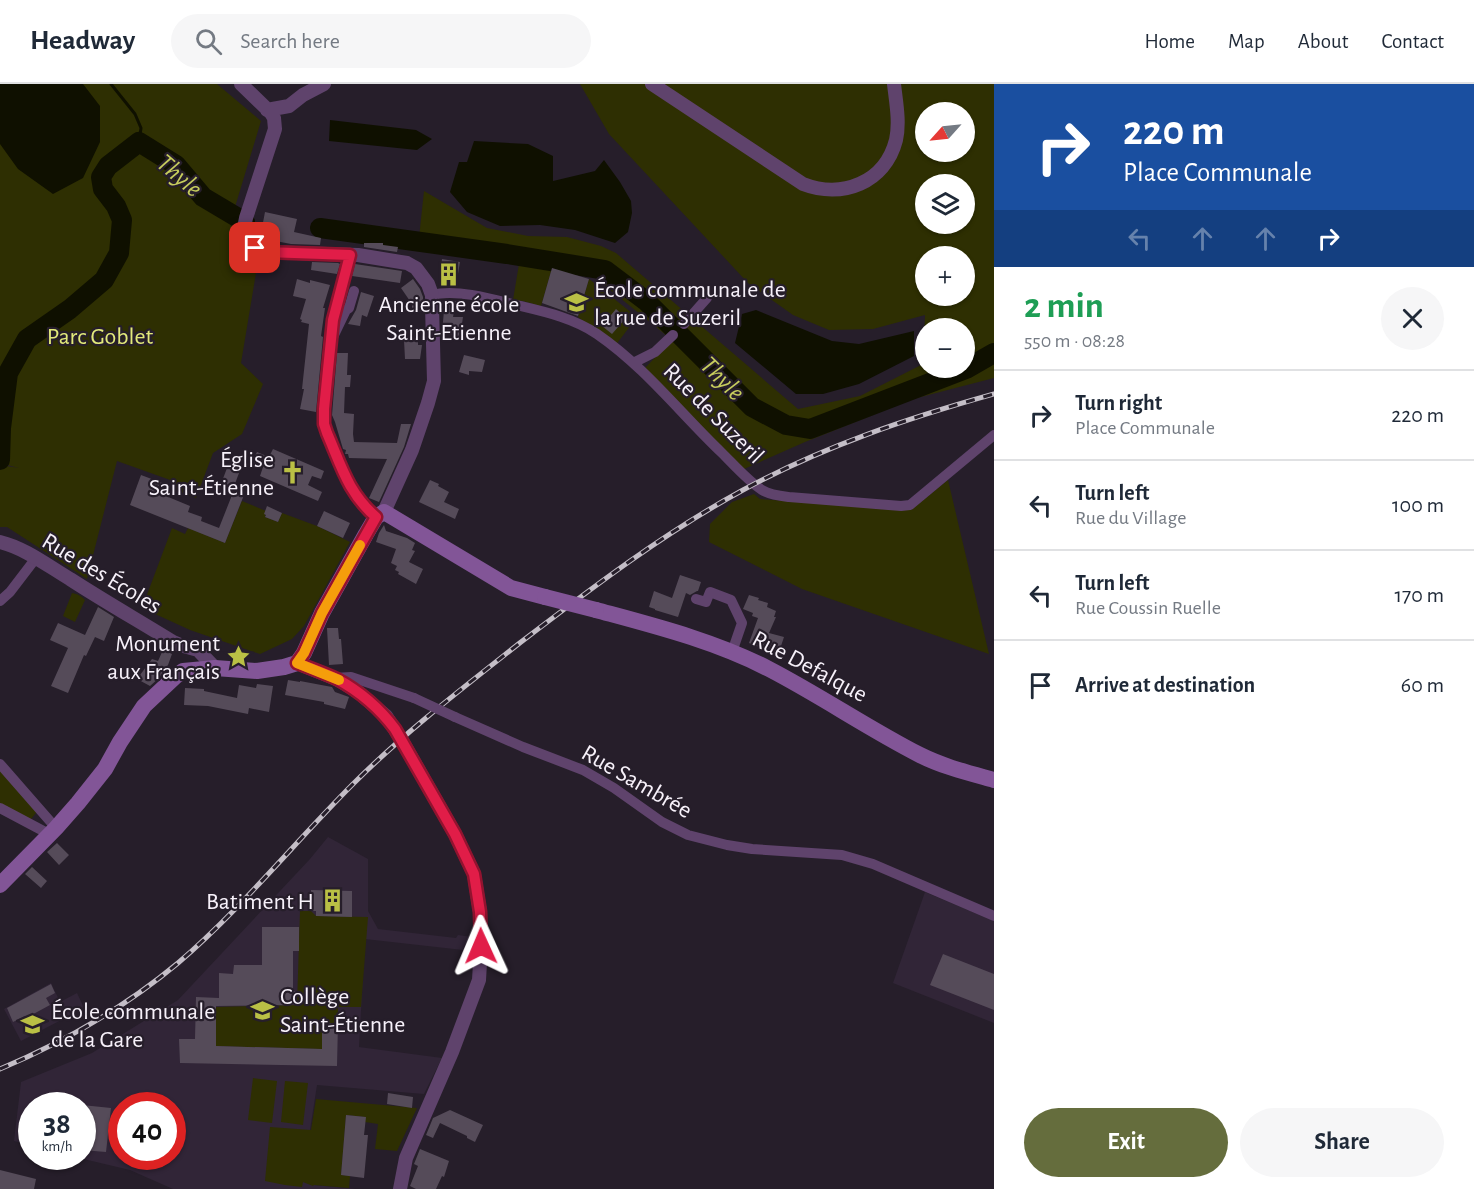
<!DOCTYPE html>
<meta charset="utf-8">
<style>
body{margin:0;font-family:"Alegreya Sans",sans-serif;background:#f6f6f7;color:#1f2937;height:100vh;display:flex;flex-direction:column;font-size:22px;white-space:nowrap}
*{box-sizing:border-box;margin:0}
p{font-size:20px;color:#747a83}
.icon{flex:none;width:33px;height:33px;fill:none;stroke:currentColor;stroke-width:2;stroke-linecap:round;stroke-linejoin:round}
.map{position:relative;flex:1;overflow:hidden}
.details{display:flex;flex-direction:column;background:#fff;width:480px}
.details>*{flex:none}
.guide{background:#1a4fa0;color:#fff;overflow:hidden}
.needle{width:39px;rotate:243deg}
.controls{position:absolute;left:915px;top:18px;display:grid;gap:12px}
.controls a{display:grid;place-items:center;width:60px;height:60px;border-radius:50%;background:#fff;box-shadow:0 2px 4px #0004;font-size:30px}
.speed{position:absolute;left:18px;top:1008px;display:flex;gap:12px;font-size:30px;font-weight:700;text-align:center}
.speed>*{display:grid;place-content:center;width:78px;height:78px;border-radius:50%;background:#fff;box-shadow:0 2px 4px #0004;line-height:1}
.speed small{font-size:15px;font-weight:400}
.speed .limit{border:9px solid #d22;background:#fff;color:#111}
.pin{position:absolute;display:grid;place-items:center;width:51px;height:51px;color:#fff;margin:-26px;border-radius:12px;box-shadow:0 3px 9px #0006}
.me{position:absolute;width:66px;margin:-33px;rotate:359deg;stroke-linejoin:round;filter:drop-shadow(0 0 4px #0008)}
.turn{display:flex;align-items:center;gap:21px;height:126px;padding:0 30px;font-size:27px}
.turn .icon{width:78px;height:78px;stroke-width:2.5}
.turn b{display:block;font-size:42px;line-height:51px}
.lanes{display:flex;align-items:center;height:57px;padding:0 30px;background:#0003;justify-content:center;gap:30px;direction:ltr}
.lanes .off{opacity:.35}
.round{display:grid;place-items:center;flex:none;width:63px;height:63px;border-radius:32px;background:#f6f6f7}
.headline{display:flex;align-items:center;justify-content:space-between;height:102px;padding:0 30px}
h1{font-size:36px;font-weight:700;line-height:45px;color:#1e9e55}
.button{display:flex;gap:12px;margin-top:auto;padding:12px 30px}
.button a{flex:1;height:69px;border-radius:36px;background:#656d3d;color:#fff;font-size:24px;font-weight:700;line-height:69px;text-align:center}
.button a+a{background:#f6f6f7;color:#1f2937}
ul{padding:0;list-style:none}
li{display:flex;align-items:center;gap:18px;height:90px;padding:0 30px;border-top:2px solid #e0e1e3}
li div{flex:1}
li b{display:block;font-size:22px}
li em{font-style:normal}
header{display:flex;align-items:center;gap:36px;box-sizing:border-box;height:84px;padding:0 30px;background:#fff;border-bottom:2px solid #e0e1e3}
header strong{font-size:28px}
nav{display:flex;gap:33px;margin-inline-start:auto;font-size:21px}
.search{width:420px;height:54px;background:#f6f6f7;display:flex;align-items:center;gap:15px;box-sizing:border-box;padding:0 21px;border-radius:33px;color:#747a83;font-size:22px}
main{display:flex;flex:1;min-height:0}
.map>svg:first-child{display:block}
.built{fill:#312537;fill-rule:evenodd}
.green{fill:#2e2f02;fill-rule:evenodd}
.water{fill:#0f1000}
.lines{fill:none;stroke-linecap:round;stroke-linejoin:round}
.stream{stroke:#0f1000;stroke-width:3}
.river{stroke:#0f1000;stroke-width:20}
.building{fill:#554b59}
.minor{stroke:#5f436c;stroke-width:10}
.tertiary{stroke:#5f436c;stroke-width:14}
.secondary{stroke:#825597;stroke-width:16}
.rail-casing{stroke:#c4bec7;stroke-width:5}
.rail{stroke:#261e2a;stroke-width:3;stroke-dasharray:9;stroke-linecap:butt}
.minor-bridge{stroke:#5f436c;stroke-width:10}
.secondary-bridge{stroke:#825597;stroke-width:16}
.route-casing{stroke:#92132f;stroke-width:15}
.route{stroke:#e11d48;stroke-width:10}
.slow{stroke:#f59e0b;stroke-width:10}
.labels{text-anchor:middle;stroke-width:4.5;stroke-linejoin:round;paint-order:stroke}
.poi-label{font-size:24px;fill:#f7f1fa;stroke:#261e2a;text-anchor:start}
.park-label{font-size:24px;fill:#e2e97a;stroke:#261e2a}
.street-label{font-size:24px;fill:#f7f1fa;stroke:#261e2a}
.water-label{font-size:26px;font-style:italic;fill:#c6cc5d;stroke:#261e2a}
</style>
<header>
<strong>Headway</strong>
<div class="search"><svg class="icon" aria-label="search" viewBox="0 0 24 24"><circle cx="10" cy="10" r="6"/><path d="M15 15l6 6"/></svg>Search here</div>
<nav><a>Home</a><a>Map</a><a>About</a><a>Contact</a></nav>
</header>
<main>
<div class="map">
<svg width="994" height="1105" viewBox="0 0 994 1105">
<rect width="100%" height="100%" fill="#261e2a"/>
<!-- built -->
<path class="built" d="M328 753 368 775V827L378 845 456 854 458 851 472 853V867L365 855 359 963 442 974 424 1010 317 1001 302 1097 313 1101 356 1105H173L130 1086 75 1073 82 1072V1022H32L31 1061 14 1057 21 998 92 969 178 916 310 775ZM122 1022H172V1072H122Z
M925 808 994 837V939L893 899Z
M51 899 60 918 77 909 84 924 21 957 4 925Z"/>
<!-- green -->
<path class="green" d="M0 0H217L261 37 235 123 238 165 258 177 241 279 263 300 242 350 213 369 196 414 171 404 173 397 117 377 87 495 7 443H0V381L19 384 0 379Z
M580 0H994V294L913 315 805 358 744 385 644 285 672 256 593 192 541 177 418 163 424 107 487 144 528 152 567 153 601 162 616 169 798 325 860 312 923 280 925 231 873 245 829 246 793 231 748 199 609 50ZM926 28H964V68H926ZM926 100H964V140H926ZM926 172H964V212H926ZM926 244H964V284H926Z
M519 180 552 184 541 222 523 217 513 216Z
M589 195 637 233 615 262 578 233Z
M948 396 989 570 802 505 709 458 710 440 732 418 754 410 760 415 911 426Z
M242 417 266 427 265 433 278 438 282 429 317 442 350 458 304 542 292 555 260 570 190 546 142 524 172 444 185 450 188 444 225 459Z
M72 509C78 510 81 512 85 516L75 538 63 532Z
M0 680 39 725 28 739 0 724Z
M300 827H311L316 832 368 833 361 923H338V939H322V965L216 962V923L297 921Z
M253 994 277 997 272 1039 248 1036Z
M285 997 308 999 303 1041 281 1038Z
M316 1015 417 1024 397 1067 375 1065 378 1040 365 1038V1033L346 1031 341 1091 350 1092 349 1104 314 1101 313 1102 303 1098 302 1103 285 1101 265 1097 270 1043 311 1046Z"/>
<!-- water -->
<path class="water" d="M0 0H83L100 22V58L83 94 53 110 18 85 0 60Z
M330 36 416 46 432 55 417 66 329 57Z
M474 57 528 60 553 72V97L595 87 604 76 620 98 631 117 632 129 628 148 615 159 575 146 540 141 500 142 467 128 450 108 459 78H467Z
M756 226 832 257 859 260 914 247V272L859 300 823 310H796L735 259 742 230Z"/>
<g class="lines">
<!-- stream -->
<path class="stream" d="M111 0 135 30 141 44 139 58"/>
<!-- river -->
<path class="river" d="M320 144 507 170 605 186 646 217 752 323 786 341 810 345 966 285 994 269
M0 376 1 344 8 289 27 255 70 225 104 196 119 169 122 136 116 122 103 105 101 93 108 82 139 58 176 81 203 113 245 138"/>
</g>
<!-- building -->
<path class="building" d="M265 128 297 135 294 148 321 154 320 161 291 160 260 154Z
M364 159H383V161L398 163 397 168 364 163Z
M442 175 460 178 456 202H444L445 194 439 198Z
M312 178 338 179 340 180 337 190 311 186Z
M355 180 402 187 400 199 352 192Z
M552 184 589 195 578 232 542 219Z
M297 195 310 199V196L330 201 323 224H325L321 252 323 253 316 328 300 325 304 305H302L309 240 301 238 302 236 300 235 306 215 293 212Z
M413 195 420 205 423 213V228L412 227V220L401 204Z
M361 208 374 212 367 233 362 231 360 242 348 240 356 226Z
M441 217H456L453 233H463L460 253 442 248 444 227H441Z
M616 225 626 234 612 250 602 242Z
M404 256H418V261H422L420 275H405Z
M337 269H348L347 291H351L350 303H345L344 329 354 330 353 350 354 358 397 359 401 340H411L404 363 379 418 369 414 387 375 349 374 348 370H345L346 366 343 365 335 338 332 331Z
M464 271 485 276 482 288 469 287V291L459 288Z
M273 365 324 387 321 395 312 392 308 401 322 408 318 417 260 392 263 383 252 378 257 368 269 373Z
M227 384 239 389 233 405 221 400Z
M141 391 165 400 161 410 190 422 188 428 202 433 201 437 219 444 234 406 244 411 225 459 130 421Z
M430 396 439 400 438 402 449 408 444 418 459 425 455 435 419 418Z
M267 422 282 429 278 438 265 433 266 431 264 430Z
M324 427 350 439 343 454 317 442Z
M384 441 386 447 407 454 415 459 412 466 415 467 409 478 423 485 416 500 398 490 399 488 395 486 397 482 391 479 396 465 376 458 379 449Z
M680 491 701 498 698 507H697L690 511 686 509 678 533 655 526V525L649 523 654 507 672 514Z
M749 511 759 514 758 516 768 519 767 523 776 527 774 533H776L769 549 784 553 779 568 772 566 771 568 749 559 758 534 752 532 753 529 743 525Z
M98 523 114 533 104 557 95 553 86 572 84 571 68 609 51 602 68 564 50 556 58 539 85 551Z
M327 544H338L339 555H341L343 580 329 581Z
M163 566 172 570 168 581 159 594 150 602 137 595 152 575 158 577Z
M288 596 300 598V597L332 603 335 608 349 613 345 625 324 620V618L285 611Z
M257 600 273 602 269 628 249 624 248 630 208 622 184 621 185 604 204 605V607L237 614 239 601 256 604Z
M57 759 69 771 59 781 47 768Z
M32 783 47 797 41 804 25 790Z
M311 806 352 807V833L316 832V827H311Z
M262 843H299V867H293V907H297V921L216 922V962L322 965V939H338L337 982 180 979 179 955H195L196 913 219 914V889L233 890 234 881H262Z
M943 870 994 890V926L930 901Z
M51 900 55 909 46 914 50 921 26 934 25 932 13 938 7 924Z
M388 1009 413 1013 412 1024 387 1020Z
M82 1021 111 1024 106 1068 82 1066Z
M450 1026 483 1041 475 1058 467 1054V1052L440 1039 433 1054 426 1051 433 1034Z
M346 1031 366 1033 364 1051H368L364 1094 341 1091Z
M420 1065 449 1077 444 1093 442 1092 436 1105H416L410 1102 418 1082 414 1080Z
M0 1086 36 1095 34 1105H0Z"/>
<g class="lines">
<!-- minor -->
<path class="minor" d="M350 171 333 236 324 325V340L327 349C341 381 348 410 376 433
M432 211C455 205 489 214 512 220 541 227 572 233 597 250 645 283 681 330 722 369 735 382 748 397 762 406 770 411 780 412 789 413L901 422 910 421 994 351
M684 240 707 214
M333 253 346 226 349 224 354 207
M633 279 655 268 673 251
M696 515 706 518 710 508 731 516 742 539 732 568
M0 517 10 508 36 474
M334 594 351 593 414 614
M455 633 523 663 583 686 614 704 662 738 688 751 727 761 752 765 842 771 873 780 994 832
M0 680 56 744
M0 724 49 750"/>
<!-- tertiary -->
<path class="tertiary" d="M241 0 271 29 274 34 275 45 246 134 243 149 250 161 266 168 358 171 407 179 416 184 428 200 432 211V222L434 297 428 319 412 366 384 428
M652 0 803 100C842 115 885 99 896 56 900 38 896 18 894 0
M267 26 289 22 303 11 324 0
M0 458C25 464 48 482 70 495 104 517 139 537 173 558L180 561 198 566 215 584
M297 579 334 594 342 598 358 608 386 632 401 655 455 750 474 790 480 828 481 862 479 896 452 968 406 1074 400 1105"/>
<!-- secondary -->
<path class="secondary" d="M596 526C655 542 715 557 769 585 821 612 869 645 920 671 944 683 969 689 994 696
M0 801 56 744 78 719 105 685 120 658 144 622 176 592 183 587 215 584 257 587 284 583 297 579 304 569 322 529 366 450 376 433 384 428 511 504 545 513"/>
<defs>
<path id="rail" d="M0 985C64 958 124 924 178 879 241 825 294 759 353 700 405 648 464 603 521 558 593 503 664 449 743 406 822 363 908 334 994 310"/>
</defs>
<!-- rail casing -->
<use href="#rail" class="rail-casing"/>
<!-- rail -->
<use href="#rail" class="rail"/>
<!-- minor-bridge -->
<path class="minor-bridge" d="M414 614 455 633"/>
<!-- secondary-bridge -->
<path class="secondary-bridge" d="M545 513 596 526"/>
</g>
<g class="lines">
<defs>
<path id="route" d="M255 164 266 168 350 171 333 236 324 325V340L327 349C341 381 348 409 376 433L322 529 304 569 297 579C310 584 324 589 337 595 359 607 380 625 395 645L455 750 474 790 480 828 481 862"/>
</defs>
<!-- route casing -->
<use href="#route" class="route-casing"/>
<!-- route -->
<use href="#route" class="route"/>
<!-- slow -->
<path class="slow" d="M339 596 297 579 304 569 322 529 360 461"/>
</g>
<!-- icons -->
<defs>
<symbol id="building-bare" viewBox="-9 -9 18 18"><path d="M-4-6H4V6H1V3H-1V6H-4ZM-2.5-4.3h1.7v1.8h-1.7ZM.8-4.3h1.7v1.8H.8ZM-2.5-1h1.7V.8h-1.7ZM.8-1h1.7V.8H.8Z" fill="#bac045" stroke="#261e2a" stroke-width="2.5" paint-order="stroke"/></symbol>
<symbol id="school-bare" viewBox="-9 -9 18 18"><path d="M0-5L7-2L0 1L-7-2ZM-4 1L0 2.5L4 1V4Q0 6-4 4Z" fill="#bac045" stroke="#261e2a" stroke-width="2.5" paint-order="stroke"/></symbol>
<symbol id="church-bare" viewBox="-9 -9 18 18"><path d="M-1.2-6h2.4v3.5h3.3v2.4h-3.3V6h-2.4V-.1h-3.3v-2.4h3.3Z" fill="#bac045" stroke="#261e2a" stroke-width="2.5" paint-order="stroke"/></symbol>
<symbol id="sight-bare" viewBox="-9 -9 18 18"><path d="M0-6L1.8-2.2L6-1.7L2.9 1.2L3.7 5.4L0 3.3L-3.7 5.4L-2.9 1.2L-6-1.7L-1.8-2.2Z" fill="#bac045" stroke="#261e2a" stroke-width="2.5" paint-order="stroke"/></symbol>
</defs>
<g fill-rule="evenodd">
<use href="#building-bare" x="432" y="174" width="33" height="33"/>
<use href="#school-bare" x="560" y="202" width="33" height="33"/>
<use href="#church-bare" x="276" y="372" width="33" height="33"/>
<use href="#sight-bare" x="222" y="556" width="33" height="33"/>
<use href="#building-bare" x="316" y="800" width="33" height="33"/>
<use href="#school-bare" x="246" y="910" width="33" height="33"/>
<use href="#school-bare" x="16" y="924" width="33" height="33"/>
</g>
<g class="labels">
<!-- poi labels -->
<g class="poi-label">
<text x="594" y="213">École communale de<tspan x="594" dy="28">la rue de Suzeril</tspan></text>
<text x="449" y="228" text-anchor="middle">Ancienne école<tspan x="449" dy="28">Saint-Etienne</tspan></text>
<text x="274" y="383" text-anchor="end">Église<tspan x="274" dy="28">Saint-Étienne</tspan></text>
<text x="220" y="567" text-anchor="end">Monument<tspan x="220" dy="28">aux Français</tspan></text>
<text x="314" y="825" text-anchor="end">Batiment H</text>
<text x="280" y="920">Collège<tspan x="280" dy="28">Saint-Étienne</tspan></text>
<text x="51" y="935">École communale<tspan x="51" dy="28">de la Gare</tspan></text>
</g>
<!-- park labels -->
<g class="park-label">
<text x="100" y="260">Parc Goblet</text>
</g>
<!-- street labels -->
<g class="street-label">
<text transform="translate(714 329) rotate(45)" y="8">Rue de Suzeril</text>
<text transform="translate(102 489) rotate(31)" y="8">Rue des Écoles</text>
<text transform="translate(810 582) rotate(28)" y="8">Rue Defalque</text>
<text transform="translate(637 697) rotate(30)" y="8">Rue Sambrée</text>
</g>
<!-- water labels -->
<g class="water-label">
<text transform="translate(180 91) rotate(41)" y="9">Thyle</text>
<text transform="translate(723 294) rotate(45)" y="9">Thyle</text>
</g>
</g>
</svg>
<div class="controls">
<a><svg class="needle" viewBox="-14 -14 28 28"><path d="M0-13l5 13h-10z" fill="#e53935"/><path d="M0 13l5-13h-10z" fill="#747a83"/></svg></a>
<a><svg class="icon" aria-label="layers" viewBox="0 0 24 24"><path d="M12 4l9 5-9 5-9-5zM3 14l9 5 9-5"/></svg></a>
<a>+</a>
<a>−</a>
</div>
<div class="speed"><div>38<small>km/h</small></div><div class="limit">40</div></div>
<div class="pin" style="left:255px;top:164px;background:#d93025"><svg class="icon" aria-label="arrive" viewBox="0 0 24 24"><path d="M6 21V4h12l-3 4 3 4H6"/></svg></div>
<svg class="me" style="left:481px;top:862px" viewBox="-20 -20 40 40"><path d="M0-17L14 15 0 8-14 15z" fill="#e11d48" stroke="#fff" stroke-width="4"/></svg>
</div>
<section class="details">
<div class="guide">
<div class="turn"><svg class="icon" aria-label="right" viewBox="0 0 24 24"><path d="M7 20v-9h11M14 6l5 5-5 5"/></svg><div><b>220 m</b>Place Communale</div></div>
<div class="lanes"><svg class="icon off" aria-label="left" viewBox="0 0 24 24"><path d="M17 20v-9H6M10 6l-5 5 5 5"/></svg><svg class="icon off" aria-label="ahead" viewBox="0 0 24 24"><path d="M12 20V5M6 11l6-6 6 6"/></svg><svg class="icon off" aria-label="ahead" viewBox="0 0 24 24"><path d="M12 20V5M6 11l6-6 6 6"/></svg><svg class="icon" aria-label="right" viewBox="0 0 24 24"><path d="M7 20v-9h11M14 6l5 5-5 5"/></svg></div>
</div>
<div class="headline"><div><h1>2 min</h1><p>550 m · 08:28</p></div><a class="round"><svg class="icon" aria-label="close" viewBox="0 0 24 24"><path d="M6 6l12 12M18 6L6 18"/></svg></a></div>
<ul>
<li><svg class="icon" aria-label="right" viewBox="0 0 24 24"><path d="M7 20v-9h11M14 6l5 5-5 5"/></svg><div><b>Turn right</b><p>Place Communale</p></div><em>220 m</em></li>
<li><svg class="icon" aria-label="left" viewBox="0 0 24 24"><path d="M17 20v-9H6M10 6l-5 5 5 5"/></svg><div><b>Turn left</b><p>Rue du Village</p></div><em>100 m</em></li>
<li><svg class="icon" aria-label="left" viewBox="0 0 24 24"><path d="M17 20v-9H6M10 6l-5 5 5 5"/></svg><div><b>Turn left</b><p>Rue Coussin Ruelle</p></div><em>170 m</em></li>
<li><svg class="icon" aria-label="arrive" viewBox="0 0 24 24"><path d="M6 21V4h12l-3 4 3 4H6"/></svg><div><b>Arrive at destination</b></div><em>60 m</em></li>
</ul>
<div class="button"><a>Exit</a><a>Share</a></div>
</section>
</main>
